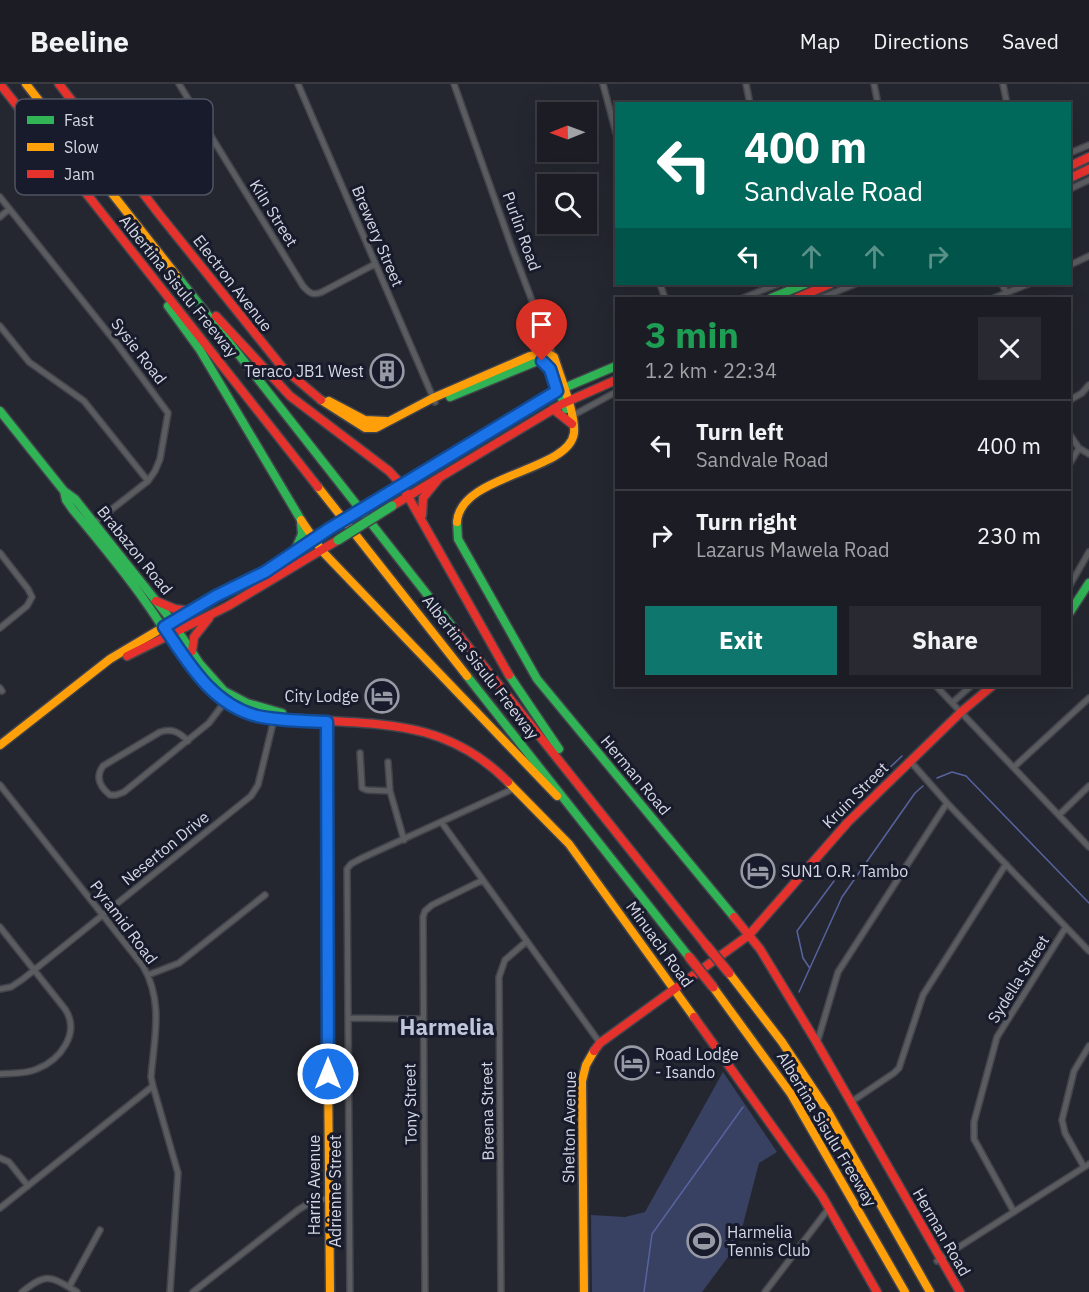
<!DOCTYPE html>
<meta charset="utf-8">
<style>
body{margin:0;font-family:"IBM Plex Sans",sans-serif;background:#292a31;color:#f1f3f6;height:100vh;display:flex;flex-direction:column;font-size:22px;white-space:nowrap}
*{box-sizing:border-box;margin:0}
p{font-size:20px;color:#a0a2a6}
.icon{flex:none;width:33px;height:33px;fill:none;stroke:currentColor;stroke-width:2;stroke-linecap:round;stroke-linejoin:round}
.map{position:relative;flex:1;overflow:hidden}
.side{position:absolute;left:615px;top:213px;width:456px;height:390px;display:flex;flex-direction:column;background:#1c1d24;border-radius:0px;box-shadow:0 6px 24px #0002,0 0 0 2px #3a3b41}
.side>*{flex:none}
.hud{position:absolute;left:615px;top:18px;width:456px;height:183px;border-radius:0px;box-shadow:0 6px 24px #0002,0 0 0 2px #3a3b41;background:#00695c;color:#fff;overflow:hidden}
.needle{width:39px;rotate:269deg}
.fabs{position:absolute;left:537px;top:18px;display:grid;gap:12px}
.fabs a{display:grid;place-items:center;width:60px;height:60px;border-radius:0px;background:#1c1d24;box-shadow:0 6px 24px #0002,0 0 0 2px #3a3b41;font-size:30px}
.pin{position:absolute;display:grid;place-items:center;width:51px;height:51px;color:#fff;margin:-62px -26px;border-radius:50% 50% 50% 0;rotate:-45deg;box-shadow:0 0 6px #0007}
.pin .icon{rotate:45deg}
.me{position:absolute;width:66px;margin:-33px;rotate:0deg;stroke-linejoin:round;filter:drop-shadow(0 0 4px #0008)}
.turn{display:flex;align-items:center;gap:21px;height:126px;padding:0 30px;font-size:27px}
.turn .icon{width:78px;height:78px;stroke-width:2.5}
.turn b{display:block;font-size:42px;line-height:51px}
.lanes{display:flex;align-items:center;height:57px;padding:0 30px;background:#0003;justify-content:center;gap:30px;direction:ltr}
.lanes .off{opacity:.35}
.round{display:grid;place-items:center;flex:none;width:63px;height:63px;border-radius:0px;background:#292a31}
.summary{display:flex;align-items:center;justify-content:space-between;height:102px;padding:0 30px}
h1{font-size:36px;font-weight:700;line-height:45px;color:#1e9e55}
.button{display:flex;gap:12px;margin-top:auto;padding:12px 30px}
.button a{flex:1;height:69px;border-radius:0px;background:#0f766e;color:#fff;font-size:24px;font-weight:700;line-height:69px;text-align:center}
.button a+a{background:#292a31;color:#f1f3f6}
ul{padding:0;list-style:none}
li{display:flex;align-items:center;gap:18px;height:90px;padding:0 30px;border-top:2px solid #3a3b41}
li div{flex:1}
li b{display:block;font-size:22px}
li em{font-style:normal}
header{display:flex;align-items:center;gap:36px;box-sizing:border-box;height:84px;padding:0 30px;background:#1c1d24;border-bottom:2px solid #3a3b41}
header strong{font-size:28px}
nav{display:flex;gap:33px;margin-inline-start:auto;font-size:21px}
.map>svg:first-child{display:block}
.green{fill:#394162}
.lines{fill:none;stroke-linecap:round;stroke-linejoin:round}
.stream{stroke:#57639f;stroke-width:1.5}
.street-casing{stroke:#42444c;stroke-width:8}
.fast-casing{stroke:#42444c;stroke-width:11}
.slow-casing{stroke:#42444c;stroke-width:11}
.jam-casing{stroke:#42444c;stroke-width:11}
.street{stroke:#5b5c60;stroke-width:5}
.fast{stroke:#30b455;stroke-width:8}
.slow{stroke:#ff9f0a;stroke-width:8}
.jam{stroke:#e5322d;stroke-width:8}
.fast-bridge-casing{stroke:#42444c;stroke-width:12;stroke-linecap:butt}
.slow-bridge-casing{stroke:#42444c;stroke-width:12;stroke-linecap:butt}
.jam-bridge-casing{stroke:#42444c;stroke-width:12;stroke-linecap:butt}
.fast-bridge{stroke:#30b455;stroke-width:9}
.slow-bridge{stroke:#ff9f0a;stroke-width:9}
.jam-bridge{stroke:#e5322d;stroke-width:9}
.route-casing{stroke:#114b97;stroke-width:15}
.route{stroke:#1a73e8;stroke-width:10}
.labels{text-anchor:middle;stroke-width:6;stroke-linejoin:round;paint-order:stroke}
.street-label{font-size:16px;fill:#d5d8e4;stroke:#171b2b}
.poi-label{font-size:16px;fill:#d5d8e4;stroke:#171b2b;text-anchor:start}
.district-label{font-size:22px;font-weight:bold;fill:#bfc5db;stroke:#171b2b}
.key{fill:#171b2b;stroke:#505462;stroke-width:1.5}
.key-label{font-size:16px;fill:#d5d8e4}
</style>
<header>
<strong>Beeline</strong>
<nav><a>Map</a><a>Directions</a><a>Saved</a></nav>
</header>
<div class="map">
<svg width="1089" height="1208" viewBox="0 0 1089 1208">
<rect width="100%" height="100%" fill="#252730"/>
<!-- green -->
<path class="green" d="M723 988 777 1068 759 1079 741 1148 734 1165 702 1208H592L591 1131 625 1133 645 1128Z"/>
<g class="lines">
<!-- stream -->
<path class="stream" d="M937 694 952 688 966 692 1089 819
M845 726 902 672
M809 883 803 874 797 847 834 797
M799 908 842 813 915 709 923 702
M644 1208 652 1150 743 1023"/>
<defs>
<path id="street" d="M179 0 303 202C309 209 313 212 322 208L375 180
M298 0 435 318
M454 0 512 164 553 272
M603 0 616 49
M746 0 750 20
M874 0 878 20
M1003 0 1007 20
M1070 69 1089 61
M1070 105 1089 96
M0 113 117 260 168 329 160 375 155 387 148 397 93 440
M0 133 9 125
M1070 181 1089 172
M660 200 665 214
M1002 200 1009 214
M743 214 778 200
M821 214 855 200
M994 214 1028 200
M0 242 29 278 84 317 148 397
M1070 316 1082 309 1089 301
M570 333 616 308
M1070 351 1079 364 1089 370
M1070 379 1079 364
M0 469 28 505 32 513 27 522 0 544
M1070 501 1089 468
M936 602 1089 763
M0 604 2 607
M953 618 971 602
M188 657C179 648 172 644 160 648L103 682C95 693 100 703 110 711H116L124 708 209 639 227 615
M360 669 362 704 367 706 390 707
M388 678 390 707 404 756
M911 678 947 719 1089 867
M1014 683 1089 614
M0 701 143 882C164 918 154 955 151 993L153 1002 0 1124
M1059 731 1089 702
M442 739 600 959
M0 843 65 925C81 949 60 976 37 985 27 990 12 989 0 990
M148 891 179 879 265 811
M0 905 11 903 23 895 251 712 258 701 275 631
M348 934 422 935
M817 959 838 888 947 719
M153 1002 178 1089 170 1208
M851 1018 894 989 899 984 923 911 1006 780
M0 1074 9 1078 28 1102
M1084 1083 1065 1049 1062 1036 1074 987 1089 962
M1014 1128 974 1055V1038L997 953 1066 843
M937 1177 1089 1080
M69 1203 100 1146
M22 1208C47 1188 50 1192 77 1208
M193 1208 298 1126 311 1118 330 1114
M350 1208 347 785 351 780 362 774 515 704
M425 1208 423 833 425 827 432 821 483 796
M501 1208 499 893 505 876 527 857
M765 1208 829 1124"/>
<path id="fast" d="M177 192 455 546
M771 214 805 200
M168 222 200 266 301 436
M450 313 540 276 550 285 566 325
M0 327 64 407 75 415 168 532 200 580 224 607 247 619 282 629
M64 407 66 416 73 426C99 457 124 487 147 520 171 554 192 596 228 619 250 632 273 633 299 635
M384 411 557 307 616 282
M457 438 458 455 537 595 734 833
M294 469 302 450 301 439
M1070 528 1089 499
M509 591 559 665
M467 592 689 873
M327 636 328 982"/>
<path id="slow" d="M26 0 177 192
M321 316 365 344H376L433 314 530 272 545 268 554 273C560 292 576 331 574 349 569 388 460 390 457 438
M329 317 365 336 386 337
M318 403 467 592
M301 436 322 467 557 712
M0 661 110 575 216 512 265 488 329 445
M508 698 569 760 694 933
M729 889 782 958 827 1026 930 1208
M713 903 791 1010 905 1208
M328 982 330 1208
M584 1208 582 997 586 981 594 967"/>
<path id="jam" d="M0 0 318 403
M59 0 159 130 282 283 321 316
M1070 82 1089 73
M1070 94 1089 85
M797 214 830 200
M216 232 290 312 389 387 401 400 509 591
M553 325 572 340
M392 422 562 320 616 296
M422 431 423 414 440 393
M156 517 175 525 190 527
M455 546 706 861
M192 567 194 553 209 534
M127 572 228 522 338 456
M299 635C381 641 446 635 508 698
M734 833 760 865 817 959 960 1208
M694 933 822 1112 877 1208
M594 967 600 959 749 851 848 738 961 628 992 602"/>
</defs>
<!-- street casing -->
<use href="#street" class="street-casing"/>
<!-- fast casing -->
<use href="#fast" class="fast-casing"/>
<!-- slow casing -->
<use href="#slow" class="slow-casing"/>
<!-- jam casing -->
<use href="#jam" class="jam-casing"/>
<!-- street -->
<use href="#street" class="street"/>
<!-- fast -->
<use href="#fast" class="fast"/>
<!-- slow -->
<use href="#slow" class="slow"/>
<!-- jam -->
<use href="#jam" class="jam"/>
<defs>
<path id="fast-bridge" d="M338 456 392 422"/>
<path id="slow-bridge" d="M329 445 384 411"/>
<path id="jam-bridge" d="M706 861 729 889
M689 873 713 903"/>
</defs>
<!-- fast-bridge casing -->
<use href="#fast-bridge" class="fast-bridge-casing"/>
<!-- slow-bridge casing -->
<use href="#slow-bridge" class="slow-bridge-casing"/>
<!-- jam-bridge casing -->
<use href="#jam-bridge" class="jam-bridge-casing"/>
<!-- fast-bridge -->
<use href="#fast-bridge" class="fast-bridge"/>
<!-- slow-bridge -->
<use href="#slow-bridge" class="slow-bridge"/>
<!-- jam-bridge -->
<use href="#jam-bridge" class="jam-bridge"/>
</g>
<g class="lines">
<defs>
<path id="route" d="M328 990 327 638C304 637 279 637 257 632 211 620 188 578 164 543L216 512 265 488 329 445 557 307 550 285 542 277"/>
</defs>
<!-- route casing -->
<use href="#route" class="route-casing"/>
<!-- route -->
<use href="#route" class="route"/>
</g>
<!-- icons -->
<defs>
<symbol id="building-ring" viewBox="-11 -11 22 22"><circle r="9.5" fill="#171b2b" stroke="#979aa5" stroke-width="1.5"/><path d="M-4-6H4V6H1V3H-1V6H-4ZM-2.5-4.3h1.7v1.8h-1.7ZM.8-4.3h1.7v1.8H.8ZM-2.5-1h1.7V.8h-1.7ZM.8-1h1.7V.8H.8Z" fill="#979aa5"/></symbol>
<symbol id="hotel-ring" viewBox="-11 -11 22 22"><circle r="9.5" fill="#171b2b" stroke="#979aa5" stroke-width="1.5"/><path d="M-6-4.5h1.5V1H6V5H4.5V3h-9V5H-6ZM-4 0a1.8 1.8 0 1 1 3.6 0ZM.5 0V-2.5h3Q6-2.5 6 0Z" fill="#979aa5"/></symbol>
<symbol id="stadium-ring" viewBox="-11 -11 22 22"><circle r="9.5" fill="#171b2b" stroke="#979aa5" stroke-width="1.5"/><path d="M0-5a6.5 5 0 1 0 0 10a6.5 5 0 1 0 0-10ZM-3.5-1.8h7v3.6h-7Z" fill="#979aa5"/></symbol>
</defs>
<g fill-rule="evenodd">
<use href="#building-ring" x="368" y="268" width="38" height="38"/>
<use href="#hotel-ring" x="363" y="593" width="38" height="38"/>
<use href="#hotel-ring" x="739" y="768" width="38" height="38"/>
<use href="#hotel-ring" x="613" y="960" width="38" height="38"/>
<use href="#stadium-ring" x="685" y="1138" width="38" height="38"/>
</g>
<g class="labels">
<!-- street labels -->
<g class="street-label">
<text transform="translate(274 129) rotate(58)" y="6">Kiln Street</text>
<text transform="translate(522 147) rotate(70)" y="6">Purlin Road</text>
<text transform="translate(378 152) rotate(67)" y="6">Brewery Street</text>
<text transform="translate(233 199) rotate(52)" y="6">Electron Avenue</text>
<text transform="translate(179 202) rotate(51)" y="6">Albertina Sisulu Freeway</text>
<text transform="translate(139 267) rotate(52)" y="6">Sysie Road</text>
<text transform="translate(135 466) rotate(51)" y="6">Brabazon Road</text>
<text transform="translate(481 583) rotate(52)" y="6">Albertina Sisulu Freeway</text>
<text transform="translate(636 691) rotate(50)" y="6">Herman Road</text>
<text transform="translate(855 711) rotate(-45)" y="6">Kruin Street</text>
<text transform="translate(165 764) rotate(-39)" y="6">Neserton Drive</text>
<text transform="translate(124 838) rotate(53)" y="6">Pyramid Road</text>
<text transform="translate(660 860) rotate(54)" y="6">Minuach Road</text>
<text transform="translate(1018 895) rotate(-58)" y="6">Sydella Street</text>
<text transform="translate(410 1020) rotate(-91)" y="6">Tony Street</text>
<text transform="translate(487 1027) rotate(-91)" y="6">Breena Street</text>
<text transform="translate(569 1043) rotate(-89)" y="6">Shelton Avenue</text>
<text transform="translate(827 1045) rotate(59)" y="6">Albertina Sisulu Freeway</text>
<text transform="translate(314 1101) rotate(-90)" y="6">Harris Avenue</text>
<text transform="translate(335 1107) rotate(-90)" y="6">Adrienne Street</text>
<text transform="translate(942 1148) rotate(60)" y="6">Herman Road</text>
</g>
<!-- poi labels -->
<g class="poi-label">
<text x="364" y="293" text-anchor="end">Teraco JB1 West</text>
<text x="359" y="618" text-anchor="end">City Lodge</text>
<text x="781" y="793">SUN1 O.R. Tambo</text>
<text x="655" y="976">Road Lodge<tspan x="655" dy="18">- Isando</tspan></text>
<text x="727" y="1154">Harmelia<tspan x="727" dy="18">Tennis Club</tspan></text>
</g>
<!-- district labels -->
<g class="district-label">
<text x="447" y="951">Harmelia</text>
</g>
</g>
<!-- legend -->
<rect x="15" y="15" width="198" height="96" rx="9" class="key"/>
<rect x="27" y="32" width="27" height="8" fill="#30b455"/>
<rect x="27" y="59" width="27" height="8" fill="#ff9f0a"/>
<rect x="27" y="86" width="27" height="8" fill="#e5322d"/>
<g class="key-label">
<text x="64" y="42">Fast</text>
<text x="64" y="69">Slow</text>
<text x="64" y="96">Jam</text>
</g>
</svg>
<div class="fabs">
<a><svg class="needle" viewBox="-14 -14 28 28"><path d="M0-13l5 13h-10z" fill="#e53935"/><path d="M0 13l5-13h-10z" fill="#a0a2a6"/></svg></a>
<a><svg class="icon" aria-label="search" viewBox="0 0 24 24"><circle cx="10" cy="10" r="6"/><path d="M15 15l6 6"/></svg></a>
</div>
<div class="pin" style="left:542px;top:277px;background:#d93025"><svg class="icon" aria-label="arrive" viewBox="0 0 24 24"><path d="M6 21V4h12l-3 4 3 4H6"/></svg></div>
<svg class="me" style="left:328px;top:990px" viewBox="-20 -20 40 40"><circle r="17" fill="#1a73e8" stroke="#fff" stroke-width="3"/><path d="M0-11L8 9 0 5-8 9z" fill="#fff"/></svg>
<div class="hud">
<div class="turn"><svg class="icon" aria-label="left" viewBox="0 0 24 24"><path d="M17 20v-9H6M10 6l-5 5 5 5"/></svg><div><b>400 m</b>Sandvale Road</div></div>
<div class="lanes"><svg class="icon" aria-label="left" viewBox="0 0 24 24"><path d="M17 20v-9H6M10 6l-5 5 5 5"/></svg><svg class="icon off" aria-label="ahead" viewBox="0 0 24 24"><path d="M12 20V5M6 11l6-6 6 6"/></svg><svg class="icon off" aria-label="ahead" viewBox="0 0 24 24"><path d="M12 20V5M6 11l6-6 6 6"/></svg><svg class="icon off" aria-label="right" viewBox="0 0 24 24"><path d="M7 20v-9h11M14 6l5 5-5 5"/></svg></div>
</div>
<section class="side">
<div class="summary"><div><h1>3 min</h1><p>1.2 km · 22:34</p></div><a class="round"><svg class="icon" aria-label="close" viewBox="0 0 24 24"><path d="M6 6l12 12M18 6L6 18"/></svg></a></div>
<ul>
<li><svg class="icon" aria-label="left" viewBox="0 0 24 24"><path d="M17 20v-9H6M10 6l-5 5 5 5"/></svg><div><b>Turn left</b><p>Sandvale Road</p></div><em>400 m</em></li>
<li><svg class="icon" aria-label="right" viewBox="0 0 24 24"><path d="M7 20v-9h11M14 6l5 5-5 5"/></svg><div><b>Turn right</b><p>Lazarus Mawela Road</p></div><em>230 m</em></li>
</ul>
<div class="button"><a>Exit</a><a>Share</a></div>
</section>
</div>
